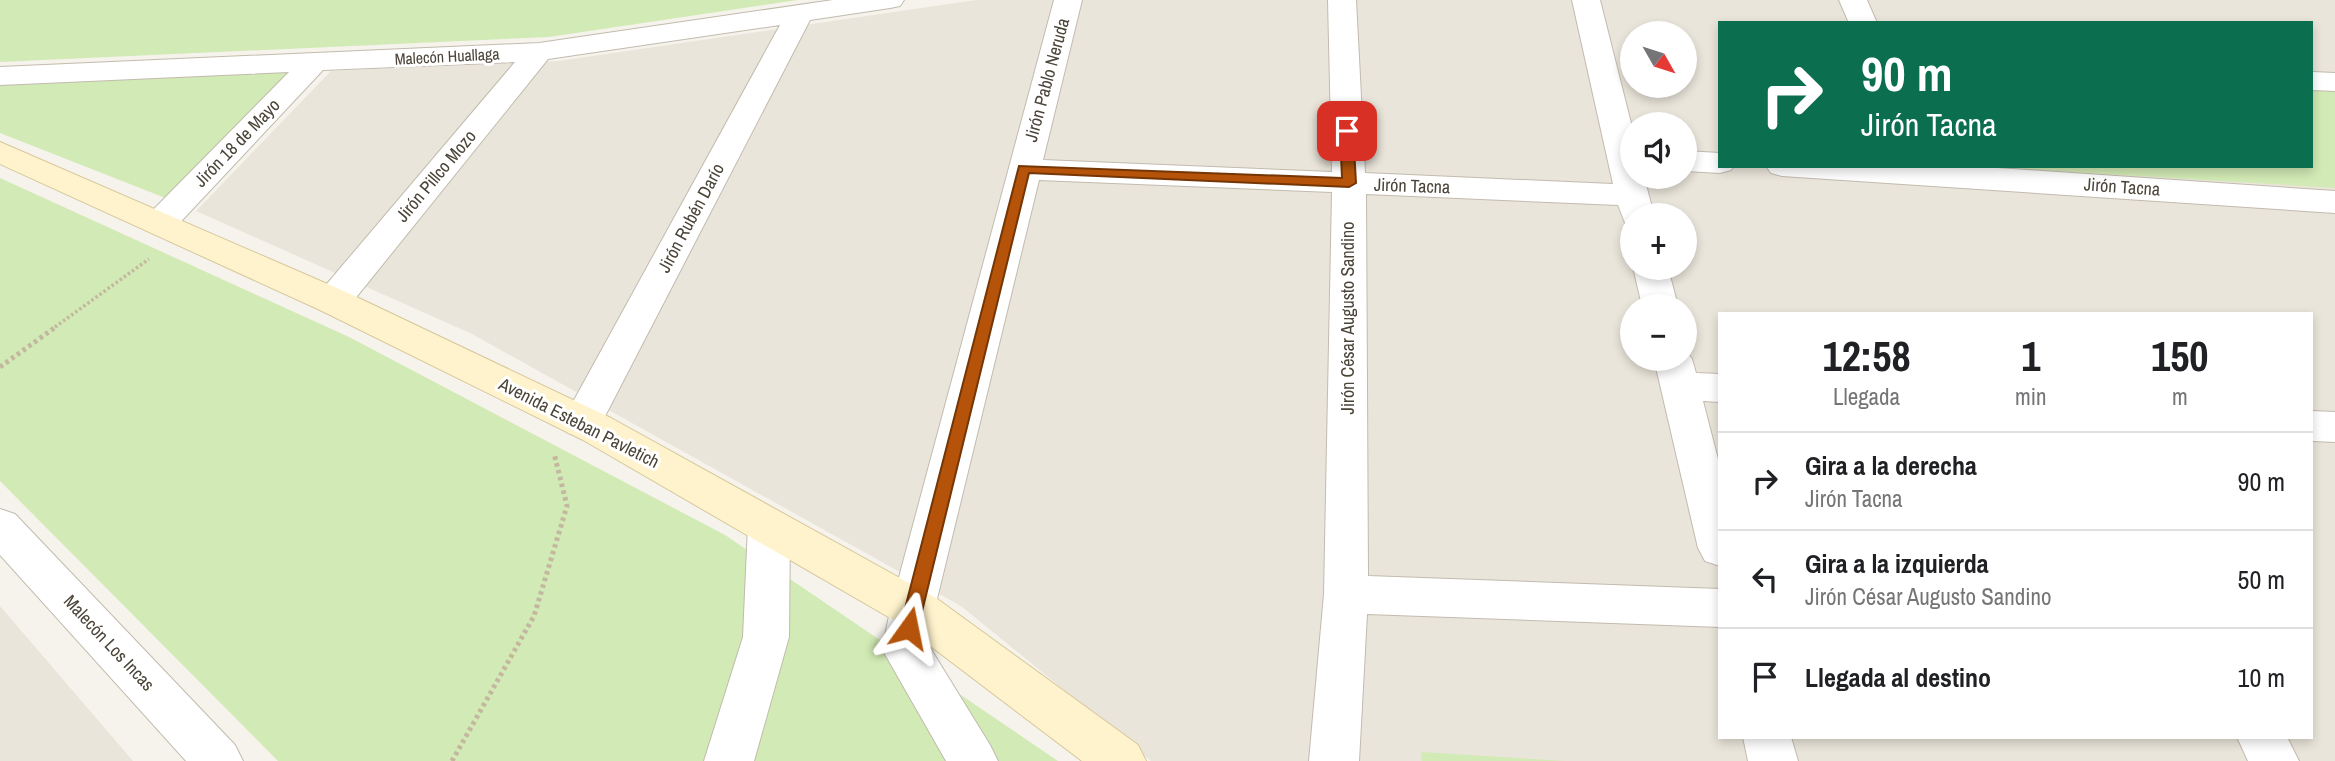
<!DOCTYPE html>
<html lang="es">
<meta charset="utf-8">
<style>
body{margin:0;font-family:"Archivo Narrow",sans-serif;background:#f2f2f2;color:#202124;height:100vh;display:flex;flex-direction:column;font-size:26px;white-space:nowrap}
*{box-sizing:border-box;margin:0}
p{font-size:23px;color:#757577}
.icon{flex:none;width:38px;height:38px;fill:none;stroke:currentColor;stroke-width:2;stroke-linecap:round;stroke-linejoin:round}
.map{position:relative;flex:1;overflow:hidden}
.details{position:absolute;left:1718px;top:312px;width:595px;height:427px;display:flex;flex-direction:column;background:#fff;border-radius:0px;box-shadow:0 4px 10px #0003}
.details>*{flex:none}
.banner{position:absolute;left:1718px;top:21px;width:595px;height:147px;border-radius:0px;box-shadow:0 4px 10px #0003;background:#0b6e4f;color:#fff;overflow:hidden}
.needle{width:46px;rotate:129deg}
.controls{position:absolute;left:1620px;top:21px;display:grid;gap:14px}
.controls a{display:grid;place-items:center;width:77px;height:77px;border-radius:50%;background:#fff;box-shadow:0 4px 10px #0003;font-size:35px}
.pin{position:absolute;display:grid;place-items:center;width:60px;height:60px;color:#fff;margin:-30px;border-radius:14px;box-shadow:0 4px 10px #0006}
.me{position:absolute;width:77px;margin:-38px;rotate:12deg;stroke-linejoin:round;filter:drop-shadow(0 0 5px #0008)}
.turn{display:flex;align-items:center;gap:24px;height:147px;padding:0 28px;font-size:32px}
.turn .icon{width:91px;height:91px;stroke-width:2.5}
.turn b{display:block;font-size:49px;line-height:60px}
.eta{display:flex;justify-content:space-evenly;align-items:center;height:119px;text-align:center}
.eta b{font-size:42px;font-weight:800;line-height:49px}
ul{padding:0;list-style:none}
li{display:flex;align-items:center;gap:21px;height:98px;padding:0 28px;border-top:2px solid #e0e0e0}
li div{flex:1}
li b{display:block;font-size:26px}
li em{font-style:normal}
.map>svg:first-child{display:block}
.residential{fill:#eae5da;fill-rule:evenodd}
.green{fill:#d2eab5}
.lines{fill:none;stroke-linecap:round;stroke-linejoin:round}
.street-casing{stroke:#c2bbae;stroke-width:2}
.secondary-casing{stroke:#d6c79b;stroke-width:2}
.path-far1{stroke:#c4b79f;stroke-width:3.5;stroke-dasharray:2.5 2.5;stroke-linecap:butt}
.path{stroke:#c4b79f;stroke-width:5;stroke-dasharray:3.5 3.5;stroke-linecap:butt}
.street{fill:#fff;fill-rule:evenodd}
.secondary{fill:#fff3cd;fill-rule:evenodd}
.route{fill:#b45309;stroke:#753606;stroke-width:2}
.labels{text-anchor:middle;stroke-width:6;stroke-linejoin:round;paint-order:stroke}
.far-street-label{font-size:16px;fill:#4b4439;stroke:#fff}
.street-label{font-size:18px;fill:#4b4439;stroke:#fff}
</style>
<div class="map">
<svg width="2335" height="761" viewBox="0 0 2335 761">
<rect width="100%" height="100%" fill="#f6f3ec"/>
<!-- residential -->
<path class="residential" d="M976 0H2335V761H1151L961 606 472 334 196 211 331 71 558 61ZM1720 23H2312V166H1720ZM1633 33H1685V86H1633ZM1633 124H1685V177H1633ZM1633 215H1685V268H1633ZM1633 306H1685V359H1633ZM1720 313H2312V737H1720Z
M0 606 133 761H0Z"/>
<!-- green -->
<path class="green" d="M0 0H798L549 37 0 62Z
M297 69 168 199 0 133V83Z
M2312 90 2335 91V188L1976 166H2312Z
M0 178 349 337 725 535 1058 761H278L0 481Z
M1421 752 1565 761H1422Z"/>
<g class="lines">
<defs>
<path id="street" d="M833 0H904L900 6 890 8 810 20 602 422 596 433 582 437 568 433 562 422 780 25 548 59 346 310 333 313 320 310 315 301 320 292 515 62 323 70 172 231 160 234 148 231 143 223 148 215 289 72 0 85V67L539 43Z
M1054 0H1082L1043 160 1332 172 1328 0H1356L1365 173 1613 184 1572 0H1600L1633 131V177H1644L1654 215H1633V225L1625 223 1618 205 1366 194 1368 576 1720 589V627L1367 614 1359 761H1309L1324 594 1332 192 1039 180 935 607 929 646 990 745 998 761H946L882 649 891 607Z
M1839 0H1867L1877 23H1849Z
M2312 72 2335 73V91L2312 90Z
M1685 151 1720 153V166H1734L1731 170 1720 173 1685 171Z
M1766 166H1968L2335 191V213L1782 176 1771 173Z
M1633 267 1668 268 1678 306H1642Z
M1685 349 1692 359 1696 373 1720 374V402L1703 401 1720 467V566L1705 561 1698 548 1654 359H1685Z
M2312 411 2335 412V442L2312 441Z
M0 509 15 514 235 745 243 761H186L0 555Z
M769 509 784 514 790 526 789 637 754 761H704L743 637 748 526 754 514Z
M1743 737H1791L1798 761H1748Z
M2237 737H2287L2299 761H2248Z"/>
<path id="secondary" d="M0 142 346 292 611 418 936 598 1138 745 1146 761H1082L904 626 583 440 320 310 0 164Z"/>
</defs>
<!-- street casing -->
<use href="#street" class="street-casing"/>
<!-- secondary casing -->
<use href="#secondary" class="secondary-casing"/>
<!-- path-far1 -->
<path class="path-far1" d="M55 327 149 259"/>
<!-- path -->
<path class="path" d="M0 367 57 326
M452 761 534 616 567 506 554 453"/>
<!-- street -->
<use href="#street" class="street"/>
<!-- secondary -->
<use href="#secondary" class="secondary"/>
</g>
<!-- route -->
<path class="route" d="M1347 127 1353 131 1356 183 1349 187 1029 173 918 628 916 634 909 636 902 634 900 628 1019 166 1342 178 1340 131Z"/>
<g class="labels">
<!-- far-street labels -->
<g class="far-street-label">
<text transform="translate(447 56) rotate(-3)" y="6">Malecón Huallaga</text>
</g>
<!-- street labels -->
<g class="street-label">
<text transform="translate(1047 80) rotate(-75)" y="6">Jirón Pablo Neruda</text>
<text transform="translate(237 143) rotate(-46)" y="6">Jirón 18 de Mayo</text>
<text transform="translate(436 176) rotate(-50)" y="6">Jirón Pillco Mozo</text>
<text transform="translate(1412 186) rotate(2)" y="6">Jirón Tacna</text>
<text transform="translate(2122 187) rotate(4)" y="6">Jirón Tacna</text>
<text transform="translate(691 218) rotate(-62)" y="6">Jirón Rubén Darío</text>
<text transform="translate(1348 318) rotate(-90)" y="6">Jirón César Augusto Sandino</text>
<text transform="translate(579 423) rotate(27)" y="6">Avenida Esteban Pavletich</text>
<text transform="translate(109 643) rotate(47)" y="6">Malecón Los Incas</text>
</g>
</g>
</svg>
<div class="controls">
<a><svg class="needle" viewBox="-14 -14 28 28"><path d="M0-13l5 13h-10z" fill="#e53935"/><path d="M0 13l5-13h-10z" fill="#757577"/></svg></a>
<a><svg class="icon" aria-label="sound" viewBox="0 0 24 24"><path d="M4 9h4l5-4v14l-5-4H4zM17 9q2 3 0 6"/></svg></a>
<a>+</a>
<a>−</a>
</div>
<div class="pin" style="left:1347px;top:131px;background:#d93025"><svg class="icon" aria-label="arrive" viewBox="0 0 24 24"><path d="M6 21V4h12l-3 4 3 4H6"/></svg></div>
<svg class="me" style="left:909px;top:628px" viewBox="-20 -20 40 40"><path d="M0-17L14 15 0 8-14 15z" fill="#b45309" stroke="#fff" stroke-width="4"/></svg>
<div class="banner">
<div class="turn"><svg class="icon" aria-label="right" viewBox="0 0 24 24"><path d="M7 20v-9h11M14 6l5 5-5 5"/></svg><div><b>90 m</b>Jirón Tacna</div></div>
</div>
<section class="details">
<div class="eta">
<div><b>12:58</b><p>Llegada</p></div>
<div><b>1</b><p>min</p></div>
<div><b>150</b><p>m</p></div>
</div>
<ul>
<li><svg class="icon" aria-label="right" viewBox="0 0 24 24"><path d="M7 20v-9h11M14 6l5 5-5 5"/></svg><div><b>Gira a la derecha</b><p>Jirón Tacna</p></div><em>90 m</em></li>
<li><svg class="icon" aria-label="left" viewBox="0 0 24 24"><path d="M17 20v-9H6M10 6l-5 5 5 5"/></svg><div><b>Gira a la izquierda</b><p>Jirón César Augusto Sandino</p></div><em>50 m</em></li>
<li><svg class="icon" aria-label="arrive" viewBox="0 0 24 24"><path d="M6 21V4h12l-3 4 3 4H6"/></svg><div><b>Llegada al destino</b></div><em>10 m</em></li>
</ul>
</section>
</div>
